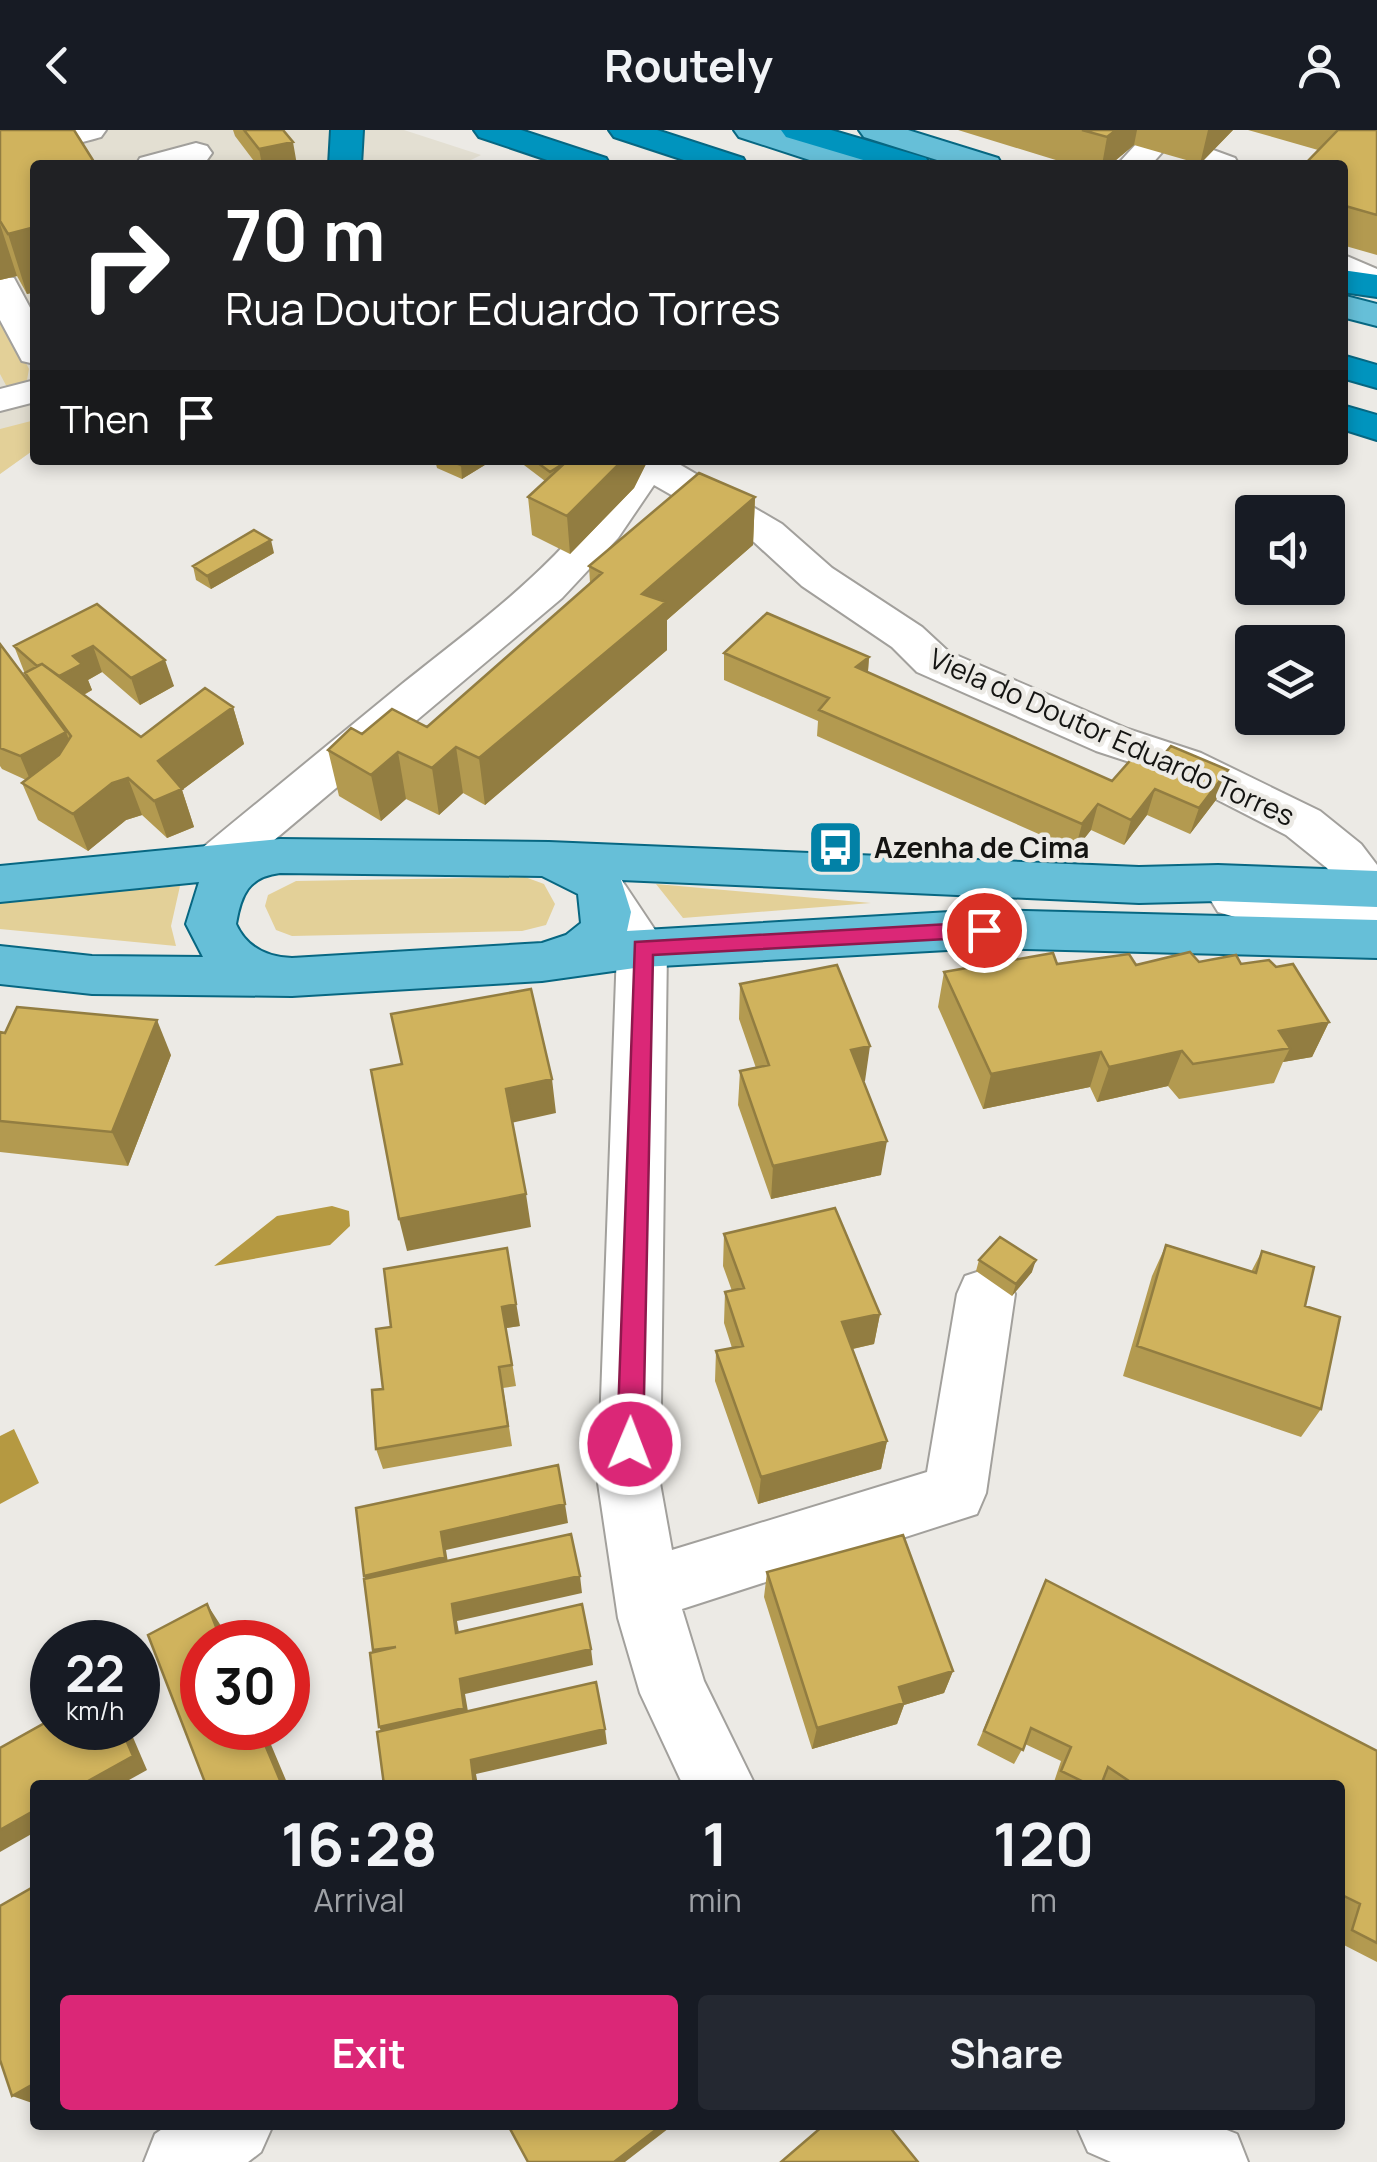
<!DOCTYPE html>
<style>
body{margin:0;font-family:Manrope,sans-serif;background:#242831;color:#f1f3f6;height:100vh;display:flex;flex-direction:column;font-size:38px;white-space:nowrap}
*{box-sizing:border-box;margin:0}
p{font-size:32px;color:#9ea1a6}
.icon{flex:none;width:55px;height:55px;fill:none;stroke:currentColor;stroke-width:2;stroke-linecap:round;stroke-linejoin:round}
.map{position:relative;flex:1;overflow:hidden}
.sheet{position:absolute;left:30px;top:1650px;width:1315px;height:350px;display:flex;flex-direction:column;background:#171b24;border-radius:10px;box-shadow:0 5px 15px #0003}
.sheet>*{flex:none}
.banner{position:absolute;left:30px;top:30px;width:1318px;height:305px;border-radius:10px;box-shadow:0 5px 15px #0003;background:#202124;color:#fff;overflow:hidden}
.buttons{position:absolute;left:1235px;top:365px;display:grid;gap:20px}
.buttons a{display:grid;place-items:center;width:110px;height:110px;border-radius:10px;background:#171b24;box-shadow:0 5px 15px #0003;font-size:50px}
.speed{position:absolute;left:30px;top:1490px;display:flex;gap:20px;font-size:50px;font-weight:700;text-align:center}
.speed>*{display:grid;place-content:center;width:130px;height:130px;border-radius:50%;background:#171b24;box-shadow:0 5px 15px #0003;line-height:1}
.speed small{font-size:25px;font-weight:400}
.speed .limit{border:15px solid #d22;background:#fff;color:#111}
.pin{position:absolute;display:grid;place-items:center;width:85px;height:85px;color:#fff;margin:-42px;border:5px solid #fff;border-radius:50%;box-shadow:0 2px 10px #0007}
.me{position:absolute;width:110px;margin:-55px;rotate:1deg;stroke-linejoin:round;filter:drop-shadow(0 0 8px #0008)}
.turn{display:flex;align-items:center;gap:35px;height:210px;padding:0 30px;font-size:45px}
.turn .icon{width:130px;height:130px;stroke-width:2.5}
.turn b{display:block;font-size:70px;line-height:85px}
.then{display:flex;align-items:center;height:95px;padding:0 30px;background:#0003;gap:20px;font-size:38px}
.eta{display:flex;justify-content:space-evenly;align-items:center;height:170px;text-align:center}
.eta b{font-size:60px;font-weight:700;line-height:70px}
.cta{display:flex;gap:20px;margin-top:auto;padding:20px 30px}
.cta a{flex:1;height:115px;border-radius:10px;background:#db2777;color:#fff;font-size:40px;font-weight:700;line-height:115px;text-align:center}
.cta a+a{background:#242831;color:#f1f3f6}
header{display:flex;justify-content:space-between;align-items:center;height:130px;padding:0 30px;background:#171b24;font-size:45px;font-weight:700}
.map>svg:first-child{display:block}
.built{fill:#e3dfd2}
.green{fill:#e3d098}
.water{fill:#b59941}
.lines{fill:none;stroke-linecap:round;stroke-linejoin:round}
.minor-casing{stroke:#a2a09c;stroke-width:4}
.major-casing{stroke:#076782;stroke-width:4}
.highway-casing{stroke:#076782;stroke-width:4}
.minor{fill:#fff;fill-rule:evenodd}
.major{fill:#66bfd8;fill-rule:evenodd}
.highway{fill:#0094be;fill-rule:evenodd}
.wall{fill:#b39a50}
.shaded-wall{fill:#927d41}
.building{fill:#d0b35d;stroke:#927d41;stroke-width:2.5}
.route{fill:#db2777;stroke:#8e194d;stroke-width:2.5}
.labels{text-anchor:middle;stroke-width:9;stroke-linejoin:round;paint-order:stroke}
.street-label{font-size:28px;fill:#141412;stroke:#eceae5}
.poi-label{font-size:28px;font-weight:bold;fill:#141412;stroke:#eceae5;text-anchor:start}
</style>
<header><svg class="icon" aria-label="back" viewBox="0 0 24 24"><path d="M15 5l-7 7 7 7"/></svg>Routely<svg class="icon" aria-label="person" viewBox="0 0 24 24"><circle cx="12" cy="8" r="4"/><path d="M4 21q1-7 8-7t8 7"/></svg></header>
<div class="map">
<svg width="1377" height="2032" viewBox="0 0 1377 2032">
<rect width="100%" height="100%" fill="#eceae5"/>
<!-- built -->
<path class="built" d="M0 0H404L481 25 461 35H35V319L0 344Z"/>
<!-- green -->
<path class="green" d="M0 181 29 239 27 250 8 259 0 244Z
M35 290V319L0 344V299Z
M525 747 544 754 555 774 546 795 522 801 292 806 276 800 265 776 268 765 296 751Z
M656 754 871 773 683 788Z
M180 756 171 796 176 816 0 799V770Z"/>
<!-- water -->
<path class="water" d="M332 1076 349 1081 350 1096 330 1115 214 1136 277 1086Z
M14 1299 39 1353 0 1374V1306Z"/>
<g class="lines">
<defs>
<path id="minor" d="M47 0H106L101 7C81 12 56 22 36 17L31 10 36 3Z
M1149 9 1160 12 1165 19 1151 35H1117L1138 12Z
M196 13 207 16 212 23 207 30 189 35H136L140 28Z
M1205 17 1235 28 1239 35 1194 34 1189 27 1194 20Z
M1342 124 1377 139V165L1342 149Z
M0 146 14 148 35 187V234L22 231 0 190Z
M35 250V272L0 281V259Z
M628 330H672L782 394 832 438 922 497 949 522 1128 599 1201 623 1320 681 1361 714 1377 735V796L1235 787 1218 782 1210 769 1218 756 1235 751 1340 757 1327 738 1286 705 1169 645 1096 621 917 542 892 517 802 456 754 412 654 355 618 408 562 468 235 743 218 749 201 743 194 731 201 719C268 664 335 609 402 554 487 486 573 426 628 330Z
M598 735 615 740 667 818 660 1353 672 1420 927 1342 957 1164 965 1146 986 1139 1007 1146 1015 1164 986 1363 977 1384 682 1479 704 1551 755 1655H683L640 1563 618 1488 598 1353 617 820 574 753 581 740Z
M168 1995H273L261 2022 248 2032H144L155 2004Z
M1076 1995H1214L1237 2004 1248 2032H1111L1088 2022Z"/>
<path id="major" d="M734 0H782L870 28 874 35H825L739 7Z
M859 0H908L998 28 1002 35H953L864 7Z
M1342 165 1377 174V196L1342 187Z
M280 709 549 712 1139 737 1218 735 1377 741V777L1218 771 1139 773 621 750 631 782 627 801 984 780 1377 790V828L984 818 642 837 542 851 292 866 92 864 0 854V816L92 826 203 827 186 794 199 752 0 772V736ZM280 743 542 746 578 764 581 793 566 805 542 813 292 828C267 827 247 818 236 794 241 765 248 747 280 743Z"/>
<path id="highway" d="M331 0H363L361 35H329Z
M474 0H521L606 28 610 35H562L479 7Z
M609 0H657L743 28 747 35H699L614 7Z
M781 0H831L926 28 930 35H880L786 7Z
M1342 140 1377 145V167L1342 162Z
M1342 225 1377 235V258L1342 248Z
M1342 275 1377 285V310L1342 299Z"/>
</defs>
<!-- minor casing -->
<use href="#minor" class="minor-casing"/>
<!-- major casing -->
<use href="#major" class="major-casing"/>
<!-- highway casing -->
<use href="#highway" class="highway-casing"/>
<!-- minor -->
<use href="#minor" class="minor"/>
<!-- major -->
<use href="#major" class="major"/>
<!-- highway -->
<use href="#highway" class="highway"/>
</g>
<!-- wall -->
<path class="wall" d="M0 0 35 35V162L27 164 17 146 0 150Z
M233 0H283L297 35H257L235 6Z
M958 0H1233L1200 34 1134 15 1110 35H1072Z
M1248 0H1377V125L1342 115V35L1318 20Z
M435 330H493L462 349 437 338Z
M520 330H648L634 358 570 424 532 405 528 367 545 351 520 332Z
M755 367 753 415 667 490V520L485 675 463 663 439 685 406 669 381 691 339 666 328 620 362 604 427 597 590 453 589 436Z
M274 423 211 459 196 450 193 436Z
M97 474 174 556 140 575 102 542 88 550 92 560 84 565 141 607 233 577 244 614 182 660 194 697 167 708 142 685 126 690 88 721 38 690 22 653 26 650 2 639 0 636V514L29 554 14 516Z
M724 523 869 527 868 542 1112 651 1156 634 1228 640 1219 666 1190 704 1147 685 1124 715 1091 700 1075 720 817 606 818 591 724 550Z
M1199 832 1241 834 1329 892 1312 927 1283 932 1274 953 1179 969 1168 956 1097 972 1090 957 983 979 938 877 944 842 1057 834 1136 835Z
M740 854 865 951H863L881 1045 771 1069 738 975 740 941 756 938 739 889Z
M0 902 171 925 128 1036 0 1022Z
M724 1104 880 1184 874 1214 853 1219 887 1311 881 1339 758 1374 715 1251 716 1221 732 1218 724 1193 725 1162 732 1161 723 1136Z
M1166 1115 1251 1142 1262 1121 1305 1176 1321 1279 1301 1307 1123 1246 1152 1146Z
M979 1130 1032 1142 1012 1166 976 1141Z
M520 1196 506 1198 516 1256 503 1258 512 1316 383 1339 376 1319 383 1259 376 1199Z
M767 1442 953 1541 944 1563 904 1575 897 1594 812 1619 764 1467Z
M1046 1450 1377 1621V1832L1340 1813V1794L1343 1785 1340 1783V1655H1104L1101 1654V1655H1053L1061 1631 1025 1614 1014 1634 977 1615Z"/>
<!-- shaded-wall -->
<path class="shaded-wall" d="M1116 0H1137L1134 15 1110 35H1102L1107 7Z
M1208 0H1233L1200 34Z
M293 12 297 35H262L259 19Z
M0 94 17 146 0 150Z
M35 97V162L27 164 8 104Z
M469 330H493L462 349 461 335Z
M623 330H648L634 358 570 424 567 386Z
M755 367 753 415 667 490V520L485 675 479 628 642 464Z
M271 410 274 423 211 459 207 446Z
M93 516 102 542 88 550 92 560 62 576 52 550 73 526Z
M869 527 867 553 856 537Z
M165 530 174 556 140 575 131 548Z
M233 577 244 614 182 660 194 697 167 708 154 671 158 631Z
M66 602 76 628 31 652 20 626Z
M456 617 463 663 439 685 432 638Z
M398 622 406 669 381 691 371 645Z
M1228 640 1219 666 1190 704 1199 678Z
M128 648 142 685 126 690 88 721 73 684 112 653Z
M1155 659 1147 685 1124 715 1131 690Z
M1098 674 1091 700 1075 720 1082 694Z
M157 890 171 925 128 1036 112 1002Z
M1329 892 1312 927 1283 932 1290 918 1279 901Z
M870 916 865 951 847 955 851 920Z
M1182 921 1168 956 1097 972 1109 937Z
M1101 922 1090 957 983 979 991 944Z
M552 949 556 983 511 993 506 959Z
M887 1011 881 1045 771 1069 773 1036Z
M526 1064 531 1097 407 1121 399 1089Z
M507 1118 520 1196 506 1198 516 1256 502 1177Z
M1036 1130 1032 1142 1012 1166 1016 1154Z
M880 1184 874 1214 838 1222 842 1192Z
M887 1311 881 1339 758 1374 761 1347Z
M565 1374 568 1393 446 1420 450 1445 372 1463 364 1446 441 1402Z
M580 1446 582 1463 457 1491 462 1520 456 1503 452 1474Z
M207 1474 223 1499 228 1512H222Z
M591 1519 593 1535 465 1564 470 1593 387 1612 379 1597 460 1549Z
M953 1541 944 1563 904 1575 897 1594 812 1619 817 1598 899 1557Z
M121 1598H129L147 1640 120 1655H81Z
M258 1598H264L288 1655H282Z
M605 1599 607 1614 476 1644 478 1655H474L471 1630Z
M35 1680V1702L0 1722V1700Z
M35 1953V1974L12 1966Z
M662 1995H673L625 2032H614Z"/>
<!-- building -->
<path class="building" d="M0 0H74L96 35H35V97L8 104 0 91Z
M244 0H283L293 12 259 19Z
M1082 0H1116L1107 7Z
M1338 0H1377V85L1342 75V35H1304Z
M448 330H469L461 335Z
M534 330H561V335L550 342Z
M568 330H623L567 386 528 367Z
M699 343 755 367 642 464 666 472 479 628 456 617 432 638 398 622 371 645 328 620 351 598 362 604 392 579 427 597 602 443 589 436Z
M254 400 271 410 207 446 193 436Z
M97 474 165 530 131 548 93 516 73 526 82 534 59 546 42 534 37 536 14 516Z
M767 483 869 527 856 537 1112 651 1135 625 1156 634 1171 616 1228 640 1199 678 1155 659 1131 690 1098 674 1082 694 819 580 829 568 724 523Z
M0 514 66 602 20 626 0 618Z
M42 534 141 607 205 558 233 577 158 631 182 659 154 671 128 648 112 653 73 684 22 653 59 625 71 606 25 543Z
M1190 822 1199 832 1236 825 1241 834 1269 830 1276 837 1293 834 1329 892 1279 901 1290 918 1193 934 1182 921 1109 937 1101 922 991 944 944 842 1053 823 1057 834 1129 824 1136 835Z
M837 835 870 916 851 920 887 1011 773 1036 740 941 769 935 740 854Z
M531 859 552 949 506 959 526 1064 399 1089 371 940 402 934 391 884Z
M17 877 157 890 112 1002 0 991V902L5 903Z
M835 1078 880 1184 842 1192 887 1311 761 1347 716 1221 743 1216 725 1162 744 1158 724 1104Z
M1000 1107 1036 1130 1016 1154 979 1130Z
M1166 1115 1256 1143 1262 1121 1314 1137 1305 1176 1340 1187 1321 1279 1137 1216Z
M507 1118 516 1174 502 1177 512 1235 499 1237 508 1296 376 1319 372 1260 383 1259 376 1199 391 1197 384 1139Z
M558 1335 565 1374 441 1402 445 1427 364 1446 356 1378Z
M571 1404 580 1446 452 1474 456 1503 582 1474 591 1519 460 1549 464 1578 379 1597 370 1523 396 1517 373 1520 364 1449Z
M903 1405 953 1541 899 1557 904 1573 817 1598 767 1442Z
M1046 1450 1377 1621V1813L1352 1800 1360 1774 1340 1764V1655H1135L1108 1637 1101 1655H1090L1061 1641 1071 1617 1031 1598 1023 1620 984 1601Z
M207 1474 222 1512H202V1598H258L282 1655H206L148 1505Z
M596 1552 605 1599 471 1630 474 1655H384L377 1602Z
M52 1589V1598H121L133 1626 81 1655H35V1680L0 1700V1618Z
M35 1756V1953L12 1966 0 1930V1776Z
M508 1995H662L614 2032H528Z
M824 1995H888L918 2032H781Z"/>
<!-- route -->
<path class="route" d="M984 792 995 800 984 807 653 825 643 1314 639 1322 630 1325 621 1322 617 1314 635 812Z"/>
<!-- icons -->
<defs>
<symbol id="bus-square" viewBox="-11 -11 22 22"><rect x="-9" y="-9" width="18" height="18" rx="4" fill="#0281a6" stroke="#eceae5"/><path d="M-5-6H5V4H4V6H2V4H-2V6H-4V4H-5ZM-3.5-4V0h7V-4ZM-3.5 1.2v1.5H-2V1.2ZM2 1.2v1.5H3.5V1.2Z" fill="#fff"/></symbol>
</defs>
<g fill-rule="evenodd">
<use href="#bus-square" x="804" y="686" width="63" height="63"/>
</g>
<g class="labels">
<!-- street labels -->
<g class="street-label">
<text transform="translate(1112 607) rotate(24)" y="10">Viela do Doutor Eduardo Torres</text>
</g>
<!-- poi labels -->
<g class="poi-label">
<text x="874" y="728">Azenha de Cima</text>
</g>
</g>
</svg>
<div class="buttons">
<a><svg class="icon" aria-label="sound" viewBox="0 0 24 24"><path d="M4 9h4l5-4v14l-5-4H4zM17 9q2 3 0 6"/></svg></a>
<a><svg class="icon" aria-label="layers" viewBox="0 0 24 24"><path d="M12 4l9 5-9 5-9-5zM3 14l9 5 9-5"/></svg></a>
</div>
<div class="speed"><div>22<small>km/h</small></div><div class="limit">30</div></div>
<div class="pin" style="left:984px;top:800px;background:#d93025"><svg class="icon" aria-label="arrive" viewBox="0 0 24 24"><path d="M6 21V4h12l-3 4 3 4H6"/></svg></div>
<svg class="me" style="left:630px;top:1314px" viewBox="-20 -20 40 40"><circle r="17" fill="#db2777" stroke="#fff" stroke-width="3"/><path d="M0-11L8 9 0 5-8 9z" fill="#fff"/></svg>
<div class="banner">
<div class="turn"><svg class="icon" aria-label="right" viewBox="0 0 24 24"><path d="M7 20v-9h11M14 6l5 5-5 5"/></svg><div><b>70 m</b>Rua Doutor Eduardo Torres</div></div>
<div class="then">Then<svg class="icon" aria-label="arrive" viewBox="0 0 24 24"><path d="M6 21V4h12l-3 4 3 4H6"/></svg></div>
</div>
<section class="sheet">
<div class="eta">
<div><b>16:28</b><p>Arrival</p></div>
<div><b>1</b><p>min</p></div>
<div><b>120</b><p>m</p></div>
</div>
<div class="cta"><a>Exit</a><a>Share</a></div>
</section>
</div>
